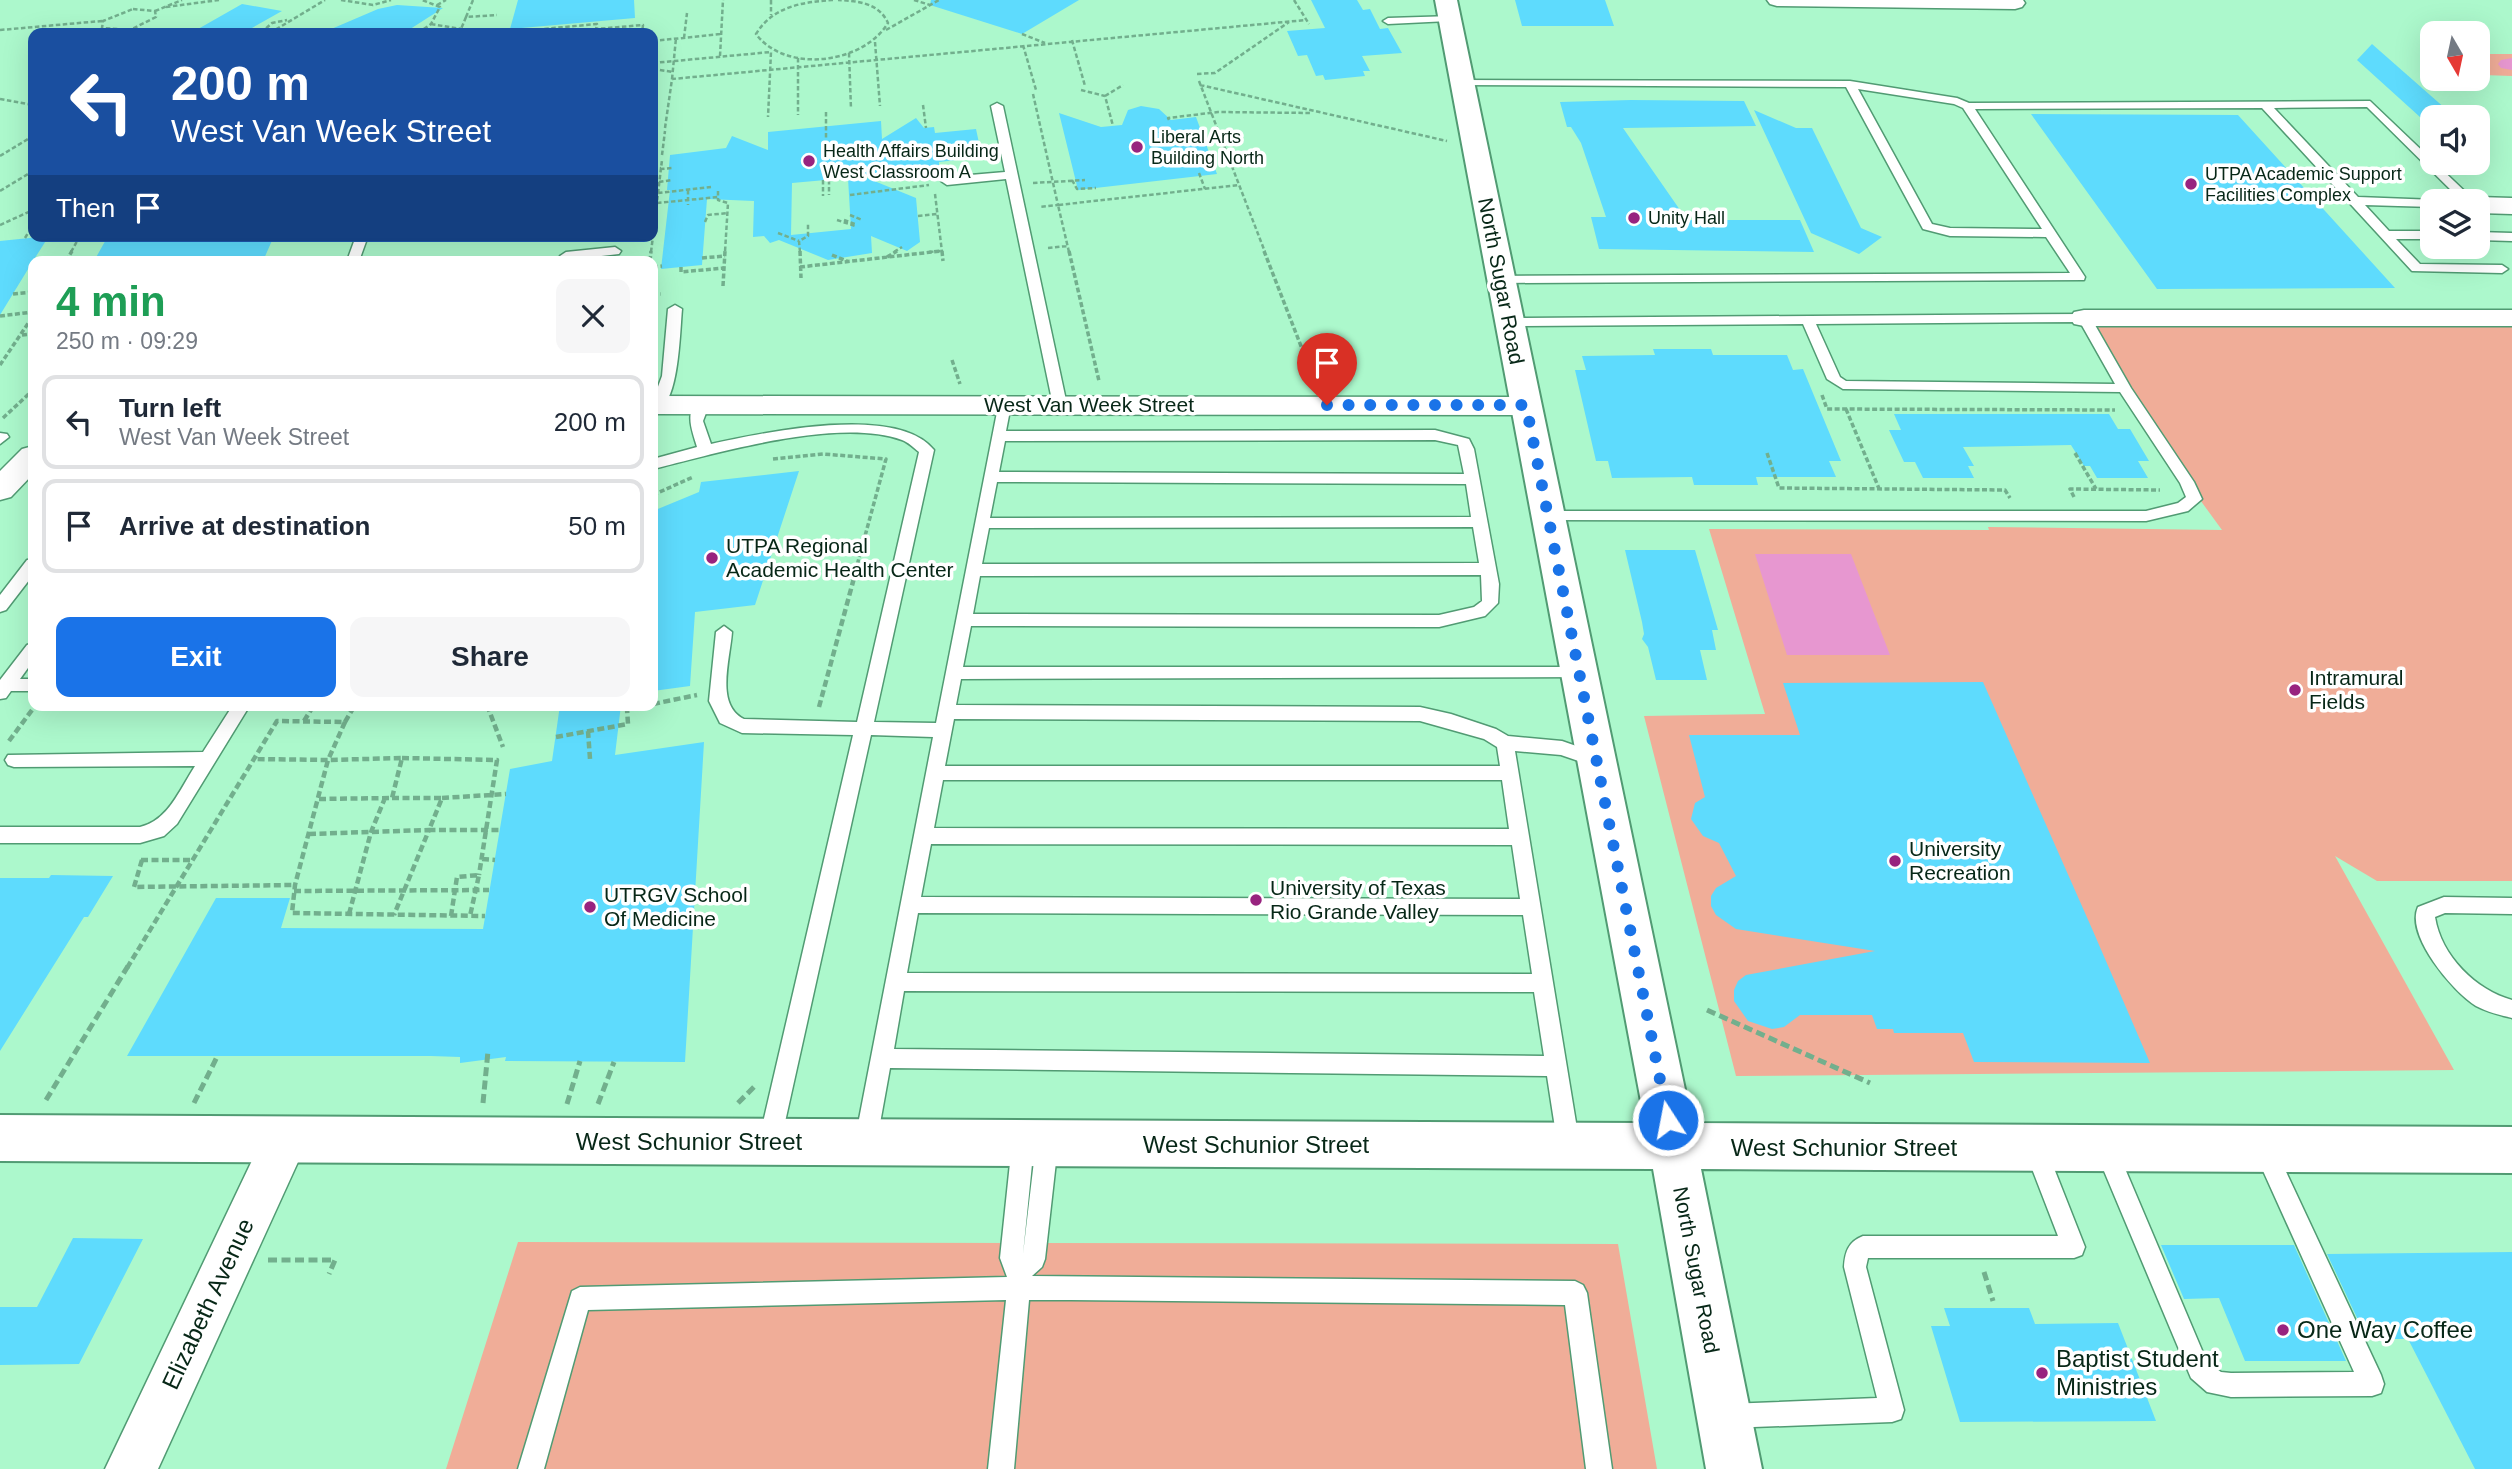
<!DOCTYPE html>
<meta charset="utf-8">
<style>
body{margin:0;font-family:Arial,sans-serif;background:#f6f6f7;color:#1f2937;height:100vh;display:flex;flex-direction:column;font-size:26px;white-space:nowrap}
*{box-sizing:border-box;margin:0}
p{font-size:23px;color:#747a83}
.icon{flex:none;width:38px;height:38px;fill:none;stroke:currentColor;stroke-width:2;stroke-linecap:round;stroke-linejoin:round}
.map{position:relative;flex:1;overflow:hidden}
.drawer{position:absolute;left:28px;top:256px;width:630px;height:455px;display:flex;flex-direction:column;background:#fff;border-radius:14px;box-shadow:0 7px 28px #0002}
.drawer>*{flex:none}
.guide{position:absolute;left:28px;top:28px;width:630px;height:214px;border-radius:14px;box-shadow:0 7px 28px #0002;background:#1a4fa0;color:#fff;overflow:hidden}
.needle{width:46px;rotate:171deg}
.controls{position:absolute;left:2420px;top:21px;display:grid;gap:14px}
.controls a{display:grid;place-items:center;width:70px;height:70px;border-radius:14px;background:#fff;box-shadow:0 7px 28px #0002;font-size:35px}
.pin{position:absolute;display:grid;place-items:center;width:60px;height:60px;color:#fff;margin:-72px -30px;border-radius:50% 50% 50% 0;rotate:-45deg;box-shadow:0 0 7px #0007}
.pin .icon{rotate:45deg}
.me{position:absolute;width:77px;margin:-38px;rotate:349deg;stroke-linejoin:round;filter:drop-shadow(0 0 5px #0008)}
.turn{display:flex;align-items:center;gap:24px;height:147px;padding:0 28px;font-size:32px}
.turn .icon{width:91px;height:91px;stroke-width:2.5}
.turn b{display:block;font-size:49px;line-height:60px}
.then{display:flex;align-items:center;height:66px;padding:0 28px;background:#0003;gap:14px;font-size:26px}
.round{display:grid;place-items:center;flex:none;width:74px;height:74px;border-radius:14px;background:#f6f6f7}
.overview{display:flex;align-items:center;justify-content:space-between;height:119px;padding:0 28px}
h1{font-size:42px;font-weight:800;line-height:52px;color:#1e9e55}
.primary-button{display:flex;gap:14px;margin-top:auto;padding:14px 28px}
.primary-button a{flex:1;height:80px;border-radius:14px;background:#1a73e8;color:#fff;font-size:28px;font-weight:800;line-height:80px;text-align:center}
.primary-button a+a{background:#f6f6f7;color:#1f2937}
ul{padding:0;list-style:none}
li{display:flex;align-items:center;gap:21px;height:94px;margin:0 14px 10px;padding:0 14px;border:4px solid #e0e1e3;border-radius:14px}
li div{flex:1}
li b{display:block;font-size:26px}
li em{font-style:normal}
.map>svg:first-child{display:block}
.green{fill:#f0ad98}
.water{fill:#e797d0}
.lines{fill:none;stroke-linecap:round;stroke-linejoin:round}
.canal{fill:#e797d0;fill-rule:evenodd}
.building{fill:#5edbfd;fill-rule:evenodd}
.lane-casing{stroke:#519b73;stroke-width:3}
.street-casing{stroke:#519b73;stroke-width:3}
.secondary-casing{stroke:#519b73;stroke-width:4}
.path-far3{stroke:#72af8d;stroke-width:2.5;stroke-dasharray:4.5 2.5;stroke-linecap:butt}
.path-far2{stroke:#72af8d;stroke-width:3.5;stroke-dasharray:5 2.5;stroke-linecap:butt}
.path-far1{stroke:#72af8d;stroke-width:4.5;stroke-dasharray:7 3.5;stroke-linecap:butt}
.path{stroke:#72af8d;stroke-width:5;stroke-dasharray:9 4.5;stroke-linecap:butt}
.lane{fill:#fff;fill-rule:evenodd}
.street{fill:#fff;fill-rule:evenodd}
.secondary{fill:#fff;fill-rule:evenodd}
.route{stroke:#1a73e8;stroke-width:12;stroke-dasharray:0 21.6}
.poi-dot{fill:#98237f;stroke:#fff;stroke-width:2.5}
.labels{text-anchor:middle;stroke-width:7;stroke-linejoin:round;paint-order:stroke}
.far-poi-label{font-size:18px;fill:#072717;stroke:#fff;text-anchor:start}
.street-label{font-size:21px;fill:#072717;stroke:#fff}
.poi-label{font-size:21px;fill:#072717;stroke:#fff;text-anchor:start}
.near-street-label{font-size:24px;fill:#072717;stroke:#fff}
.near-poi-label{font-size:24px;fill:#072717;stroke:#fff;text-anchor:start}
</style>
<div class="map">
<svg width="2512" height="1469" viewBox="0 0 2512 1469">
<rect width="100%" height="100%" fill="#acf8cc"/>
<!-- green -->
<path class="green" d="M2478 54H2512V76L2483 75 2478 70Z
M2512 309V881H2377L2335 856 2454 1070 1736 1076 1644 716 1765 714 1709 529 1989 530 1988 527 2222 530 2187 482 2084 318Z
M518 1242 1618 1244 1657 1469H446Z"/>
<!-- water -->
<path class="water" d="M1755 554H1851L1890 655H1787Z"/>
<g class="lines">
<!-- canal -->
<path class="canal" d="M2512 58V70L2501 68 2498 64 2501 60Z"/>
</g>
<!-- building -->
<path class="building" d="M518 0H634L635 18 510 29Z
M931 0H1079L1022 34 930 5Z
M1311 0H1357L1363 10 1370 9 1380 29 1388 28 1402 53 1362 56 1370 71H1363L1365 76 1325 80 1323 75 1316 76 1307 55 1298 56 1287 31 1325 28Z
M1515 0H1605L1614 26H1522Z
M242 4 282 11 243 33H191Z
M397 5 443 8 404 33H322L378 9Z
M2372 44 2455 117H2420L2357 60Z
M1631 100 1744 101 1756 126 1623 128 1687 220H1800L1814 252 1599 249 1591 217H1606L1581 143 1571 127H1567L1560 102Z
M1141 106 1159 109 1171 120 1196 117 1217 174 1078 190 1059 113 1101 127 1122 125 1128 110Z
M1754 110 1796 128H1812L1861 228 1882 237 1859 254 1811 233Z
M2031 114 2238 115 2395 288 2157 289Z
M916 118 924 128 934 127 935 133 976 129 982 157 939 162V168L862 176 916 198 920 242 907 251 871 236 872 253 828 260 779 240 770 243 764 236 753 237 754 201 707 199 702 265 661 269 670 190H667L670 155 726 148 732 136 768 150V132L881 121 882 139ZM848 178 851 229 791 235 792 183Z
M49 236 33 261 0 315V241Z
M108 236H274L263 261H94Z
M1653 349H1711L1713 355H1787L1793 370 1803 369 1841 461H1829L1836 477H1756L1758 485H1694L1692 477 1612 478 1608 461H1596L1575 370H1586L1582 356 1655 355Z
M1894 414H2109L2118 429H2130L2149 461H2138L2148 478H2097L2090 466H2084L2071 445 1963 447 1974 466H1968L1974 478H1923L1915 462H1904L1889 430H1901Z
M799 471 755 605 695 612 690 686 653 691V511L699 492 701 482Z
M1625 550H1695L1718 630H1712L1716 650H1700L1707 680H1656L1648 647 1642 639 1644 634 1642 622Z
M1983 682 2093 931 2150 1063 1974 1062 1963 1033H1894L1893 1029H1877L1872 1015H1800L1784 1027 1772 1029 1748 1021 1734 1001V990L1738 981 1746 975 1875 951 1736 929 1716 915 1711 906V896L1716 888 1736 876 1719 843 1703 836 1691 819 1695 803 1705 797 1689 735H1800L1783 683Z
M560 705H621L615 755 704 742 685 1062 505 1061 506 1057 460 1063V1057L431 1056H127L216 898H290L281 928 483 929 510 769 552 761Z
M51 875 113 876 88 917H84L0 1051V878H49Z
M73 1238 143 1239 79 1364 0 1365V1307H37Z
M2161 1245H2294L2346 1361H2245L2219 1298 2184 1299Z
M2512 1252V1469H2475L2408 1339H2367L2327 1254Z
M1944 1308H2029L2035 1324 2118 1323 2156 1421 1960 1422 1931 1326H1950Z"/>
<g class="lines">
<defs>
<path id="lane" d="M1453 16 1454 18 1449 21 1388 24 1383 21 1388 18Z
M1462 80 1850 81 1957 98 1969 103 2370 101 2475 201H2462L2367 107 2274 108 2358 197 2436 200 2432 201V207L2365 205 2389 231H2432V239H2396L2420 264 2502 265 2508 269 2502 273 2412 271 2262 108 1975 109 2085 277 2084 280 1501 283 1495 279 1496 276 2070 273 2046 237 1950 236 1923 229 1846 87 1458 85 1457 83ZM1858 89 1954 104 1963 108 2042 229 1950 228 1932 224Z
M997 103 1003 106 1067 405 1060 409 1053 405 1006 179 947 185 941 181 947 177 1005 172 991 106Z
M2478 232 2512 233V241L2478 240Z
M356 236H368L359 261H347Z
M615 247 621 251 619 254 566 260 560 256 566 252Z
M675 305 682 309C680 329 679 403 658 409L653 408V400L662 376 668 309Z
M2084 314 2091 318 2131 388 2194 482 2202 499 2188 511 2146 521 1548 520 1543 519 1540 515 1543 511H2146L2178 503 2186 497 2180 483 2120 392 1843 389 1827 379 1803 324 1510 326 1503 322 1510 318ZM2080 322 2115 384 1846 381 1840 377 1816 324Z
M702 401 709 405 703 421 711 444C762 433 897 403 934 450L874 722 936 723 999 402H1009L1011 405 1006 431 1435 430 1469 439 1474 449 1499 584 1498 603 1485 616 1439 627 971 626 963 667H1579L1587 673 1585 677 961 679 956 705 1420 707 1451 714 1496 729 1508 736 1562 741 1602 755 1605 760 1602 765 1596 767 1561 755 1515 751 1580 1147 1577 1154 1569 1157 1561 1154 1558 1147 1547 1076 890 1068 877 1140 874 1147 866 1150 858 1147 855 1140 933 737 871 735 781 1140 778 1147 770 1150 762 1147 759 1140 853 735 742 733 720 723 709 701 716 632 724 626 732 632C730 660 715 705 744 719L857 722 919 452C914 448 908 442 902 440 838 417 717 453 653 469V459L697 447C693 433 682 408 702 401ZM1435 440 1458 445 1464 474 999 472 1005 441ZM997 482 1466 484 1471 517 990 518ZM1473 527 1479 563 982 564 989 528ZM1481 575 1482 601 1474 607 1439 615 973 614 980 576ZM954 719 1420 721 1484 739 1497 747 1500 766H945ZM943 780H1502L1509 829 934 828ZM931 844 1512 845 1520 899 921 897ZM918 913 1523 915 1532 974 907 973ZM904 991 1534 992 1544 1056 894 1049Z
M0 433 7 434 9 437 0 444Z
M33 559V575L6 610 0 612V595L27 560Z
M33 643V661L20 679H33V691H11L6 698 0 699V680L27 645Z
M233 705H250L177 824 164 836 140 843H0V827H140C168 821 180 789 195 766L14 767 8 765 5 760 8 755 203 752Z
M2444 897 2512 898V914L2445 913 2435 917C2441 956 2476 990 2512 1000V1018C2500 1015 2487 1012 2476 1006 2453 992 2405 935 2418 907Z
M1023 1134 1031 1137 1034 1144 1023 1254 1036 1144 1039 1137 1047 1134 1055 1137 1058 1144 1045 1259 1042 1267 1032 1276 1575 1281 1583 1285 1587 1293 1612 1469H1586L1565 1305 1071 1300H1029L1014 1469H988L1006 1300 588 1310 544 1469H518L572 1291 580 1287 1007 1277 1000 1258 1012 1144 1015 1137Z
M2035 1138 2043 1141 2046 1148 2085 1247 2082 1255 2074 1258H1868L1866 1267 1904 1410 1901 1419 1892 1422 1727 1428 1718 1425 1715 1416 1718 1407 1727 1404 1877 1398 1844 1267C1845 1252 1848 1242 1863 1236H2058L2024 1148 2027 1141Z
M2107 1141 2115 1145 2207 1362 2221 1372 2231 1373 2354 1372 2255 1153 2258 1146 2266 1142 2274 1146 2381 1375 2384 1384 2381 1393 2372 1396 2231 1397 2207 1392 2191 1378 2096 1152 2099 1145Z"/>
<path id="street" d="M1767 0H2023L2025 3 2022 7 2015 9 1777 6 1770 4Z
M2478 197 2512 198V214L2478 213V201H2468Z
M2084 310H2512V326H2084L2074 324 2070 318 2074 312Z
M653 396 1526 397 1536 399 1541 406 1536 413 1526 415 653 414Z
M33 446V474L11 497 0 500V471L22 449Z
M285 1118 301 1125 308 1140 158 1469H105L269 1125Z"/>
<path id="secondary" d="M1435 0H1457L1692 1123 2512 1127V1173L1701 1169 1762 1469H1706L1653 1169 0 1161V1115L1645 1123Z"/>
</defs>
<!-- lane casing -->
<use href="#lane" class="lane-casing"/>
<!-- street casing -->
<use href="#street" class="street-casing"/>
<!-- secondary casing -->
<use href="#secondary" class="secondary-casing"/>
<!-- path-far3 -->
<path class="path-far3" d="M341 0 373 5 391 0
M473 0 466 17 497 15
M771 0V15
M833 0C803 2 773 6 756 34 786 74 863 64 888 23 879 3 858 1 838 0
M914 0 930 5
M1294 0 1309 24
M437 5 446 0
M166 7 219 0
M133 9 155 11 156 17 130 30 102 28 103 21Z
M155 11 182 0
M466 17 461 29 487 33
M431 24 461 29
M0 30 102 21
M886 30 939 0
M261 33 272 23 287 20
M270 33 325 0
M418 33 431 24 440 7 422 0
M539 33 543 29 597 24 596 29 643 25 642 33
M1022 34 1045 43
M684 38 687 13
M1072 40 1085 86
M653 41 721 34
M875 42 880 106
M1023 45 1036 90
M849 53 851 109
M720 56 723 0
M798 58V115
M653 63 771 52 768 117
M653 69 673 72
M1197 74 1215 73 1289 22
M672 79 676 38
M1199 81 1265 252
M1200 85 1447 141
M1081 90 1105 96 1113 126
M1033 94 1058 205 1040 207
M1105 96 1123 85
M0 99 33 105
M923 105 926 128
M826 112V138
M1169 120 1168 118 1218 112 1311 113
M665 128 672 79 1306 20
M662 155 665 131
M0 156 33 136
M653 169 661 168
M660 169 673 168
M1199 173 1205 189
M823 180V196
M829 180V195
M1072 180 1077 189 1096 188
M659 182 672 180
M1033 183 1085 180
M688 190V205
M0 191 33 171
M718 191V200L728 203 725 252
M658 193 711 187
M935 194 942 252
M850 195 929 185
M657 203 718 197
M850 215 862 220
M918 216 937 214
M837 220 855 226
M844 220 855 224
M705 222 708 215 728 213
M0 225 33 210
M778 233 799 241
M653 235 662 160
M25 238 28 233H33
M1048 248 1068 246
M71 252 80 236
M651 252 653 236
M800 252 799 241 808 236V223
M894 252 902 247
M929 252 941 251
M1069 252 1058 205 1239 185"/>
<!-- path-far2 -->
<path class="path-far2" d="M800 251 801 278
M942 251 943 261
M1069 251 1099 381
M1264 251 1315 382
M832 255 847 261
M887 257 897 251
M702 258 725 256
M66 261 72 251
M650 261 651 251
M653 267 662 266
M681 267V272L724 268
M800 267 941 251
M723 286 725 251
M13 294 33 292
M653 294H661
M0 316 33 312
M22 335 33 334
M952 360 960 384
M0 365 33 316
M1822 395 1827 409 2115 410
M1846 409 1880 491
M3 418 32 391
M1767 453 1779 488 2005 490 2010 498
M2075 453 2096 489
M773 459 823 454 886 459 856 569
M653 495 693 477
M2074 497 2070 489 2160 490"/>
<!-- path-far1 -->
<path class="path-far1" d="M653 704 697 695
M487 705 503 747
M819 707 857 567
M304 721 314 705
M345 722 355 705
M588 731 590 759
M556 737 628 724 627 709 646 705
M9 741 35 706
M402 758 497 760 479 875
M392 798H442L429 830H499
M442 798 506 794
M319 799 392 798 402 758 328 760 295 885 292 913 485 916
M309 834 429 830 394 915
M482 859 495 860
M141 860H192
M142 860 134 887 294 885
M294 891 489 890
M349 914 371 832 385 798
M451 916 457 877 479 875 470 916
M127 968 277 721 345 722 328 760 254 759"/>
<!-- path -->
<path class="path" d="M1707 1010 1870 1083
M46 1100 128 966
M194 1103 217 1057
M483 1103 488 1051
M738 1103 754 1087
M567 1104 580 1061
M598 1104 614 1062
M268 1260H335L329 1274
M1984 1272 1993 1301"/>
<!-- lane -->
<use href="#lane" class="lane"/>
<!-- street -->
<use href="#street" class="street"/>
<!-- secondary -->
<use href="#secondary" class="secondary"/>
</g>
<g class="lines">
<!-- route -->
<path class="route" d="M1327 405H1526L1668 1120"/>
</g>
<!-- markers -->
<g class="poi-dot">
<circle cx="1137" cy="147" r="7"/>
<circle cx="809" cy="161" r="7"/>
<circle cx="2191" cy="184" r="7"/>
<circle cx="1634" cy="218" r="7"/>
<circle cx="712" cy="558" r="7"/>
<circle cx="2295" cy="690" r="7"/>
<circle cx="1895" cy="861" r="7"/>
<circle cx="1256" cy="900" r="7"/>
<circle cx="590" cy="907" r="7"/>
<circle cx="2283" cy="1330" r="7"/>
<circle cx="2042" cy="1373" r="7"/>
</g>
<g class="labels">
<!-- far-poi labels -->
<g class="far-poi-label">
<text x="1151" y="143">Liberal Arts<tspan x="1151" dy="21">Building North</tspan></text>
<text x="823" y="157">Health Affairs Building<tspan x="823" dy="21">West Classroom A</tspan></text>
<text x="2205" y="180">UTPA Academic Support<tspan x="2205" dy="21">Facilities Complex</tspan></text>
<text x="1648" y="224">Unity Hall</text>
</g>
<!-- street labels -->
<g class="street-label">
<text transform="translate(1501 281) rotate(79)" y="7">North Sugar Road</text>
<text x="1089" y="412">West Van Week Street</text>
<text transform="translate(1696 1270) rotate(79)" y="7">North Sugar Road</text>
</g>
<!-- poi labels -->
<g class="poi-label">
<text x="726" y="553">UTPA Regional<tspan x="726" dy="24">Academic Health Center</tspan></text>
<text x="2309" y="685">Intramural<tspan x="2309" dy="24">Fields</tspan></text>
<text x="1909" y="856">University<tspan x="1909" dy="24">Recreation</tspan></text>
<text x="1270" y="895">University of Texas<tspan x="1270" dy="24">Rio Grande Valley</tspan></text>
<text x="604" y="902">UTRGV School<tspan x="604" dy="24">Of Medicine</tspan></text>
</g>
<!-- near-street labels -->
<g class="near-street-label">
<text x="689" y="1150">West Schunior Street</text>
<text x="1256" y="1153">West Schunior Street</text>
<text x="1844" y="1156">West Schunior Street</text>
<text transform="translate(208 1304) rotate(-65)" y="8">Elizabeth Avenue</text>
</g>
<!-- near-poi labels -->
<g class="near-poi-label">
<text x="2297" y="1338">One Way Coffee</text>
<text x="2056" y="1367">Baptist Student<tspan x="2056" dy="28">Ministries</tspan></text>
</g>
</g>
</svg>
<div class="controls">
<a><svg class="needle" viewBox="-14 -14 28 28"><path d="M0-13l5 13h-10z" fill="#e53935"/><path d="M0 13l5-13h-10z" fill="#747a83"/></svg></a>
<a><svg class="icon" aria-label="sound" viewBox="0 0 24 24"><path d="M4 9h4l5-4v14l-5-4H4zM17 9q2 3 0 6"/></svg></a>
<a><svg class="icon" aria-label="layers" viewBox="0 0 24 24"><path d="M12 4l9 5-9 5-9-5zM3 14l9 5 9-5"/></svg></a>
</div>
<div class="pin" style="left:1327px;top:405px;background:#d93025"><svg class="icon" aria-label="arrive" viewBox="0 0 24 24"><path d="M6 21V4h12l-3 4 3 4H6"/></svg></div>
<svg class="me" style="left:1668px;top:1120px" viewBox="-20 -20 40 40"><circle r="17" fill="#1a73e8" stroke="#fff" stroke-width="3"/><path d="M0-11L8 9 0 5-8 9z" fill="#fff"/></svg>
<div class="guide">
<div class="turn"><svg class="icon" aria-label="left" viewBox="0 0 24 24"><path d="M17 20v-9H6M10 6l-5 5 5 5"/></svg><div><b>200 m</b>West Van Week Street</div></div>
<div class="then">Then<svg class="icon" aria-label="arrive" viewBox="0 0 24 24"><path d="M6 21V4h12l-3 4 3 4H6"/></svg></div>
</div>
<section class="drawer">
<div class="overview"><div><h1>4 min</h1><p>250 m · 09:29</p></div><a class="round"><svg class="icon" aria-label="close" viewBox="0 0 24 24"><path d="M6 6l12 12M18 6L6 18"/></svg></a></div>
<ul>
<li><svg class="icon" aria-label="left" viewBox="0 0 24 24"><path d="M17 20v-9H6M10 6l-5 5 5 5"/></svg><div><b>Turn left</b><p>West Van Week Street</p></div><em>200 m</em></li>
<li><svg class="icon" aria-label="arrive" viewBox="0 0 24 24"><path d="M6 21V4h12l-3 4 3 4H6"/></svg><div><b>Arrive at destination</b></div><em>50 m</em></li>
</ul>
<div class="primary-button"><a>Exit</a><a>Share</a></div>
</section>
</div>
